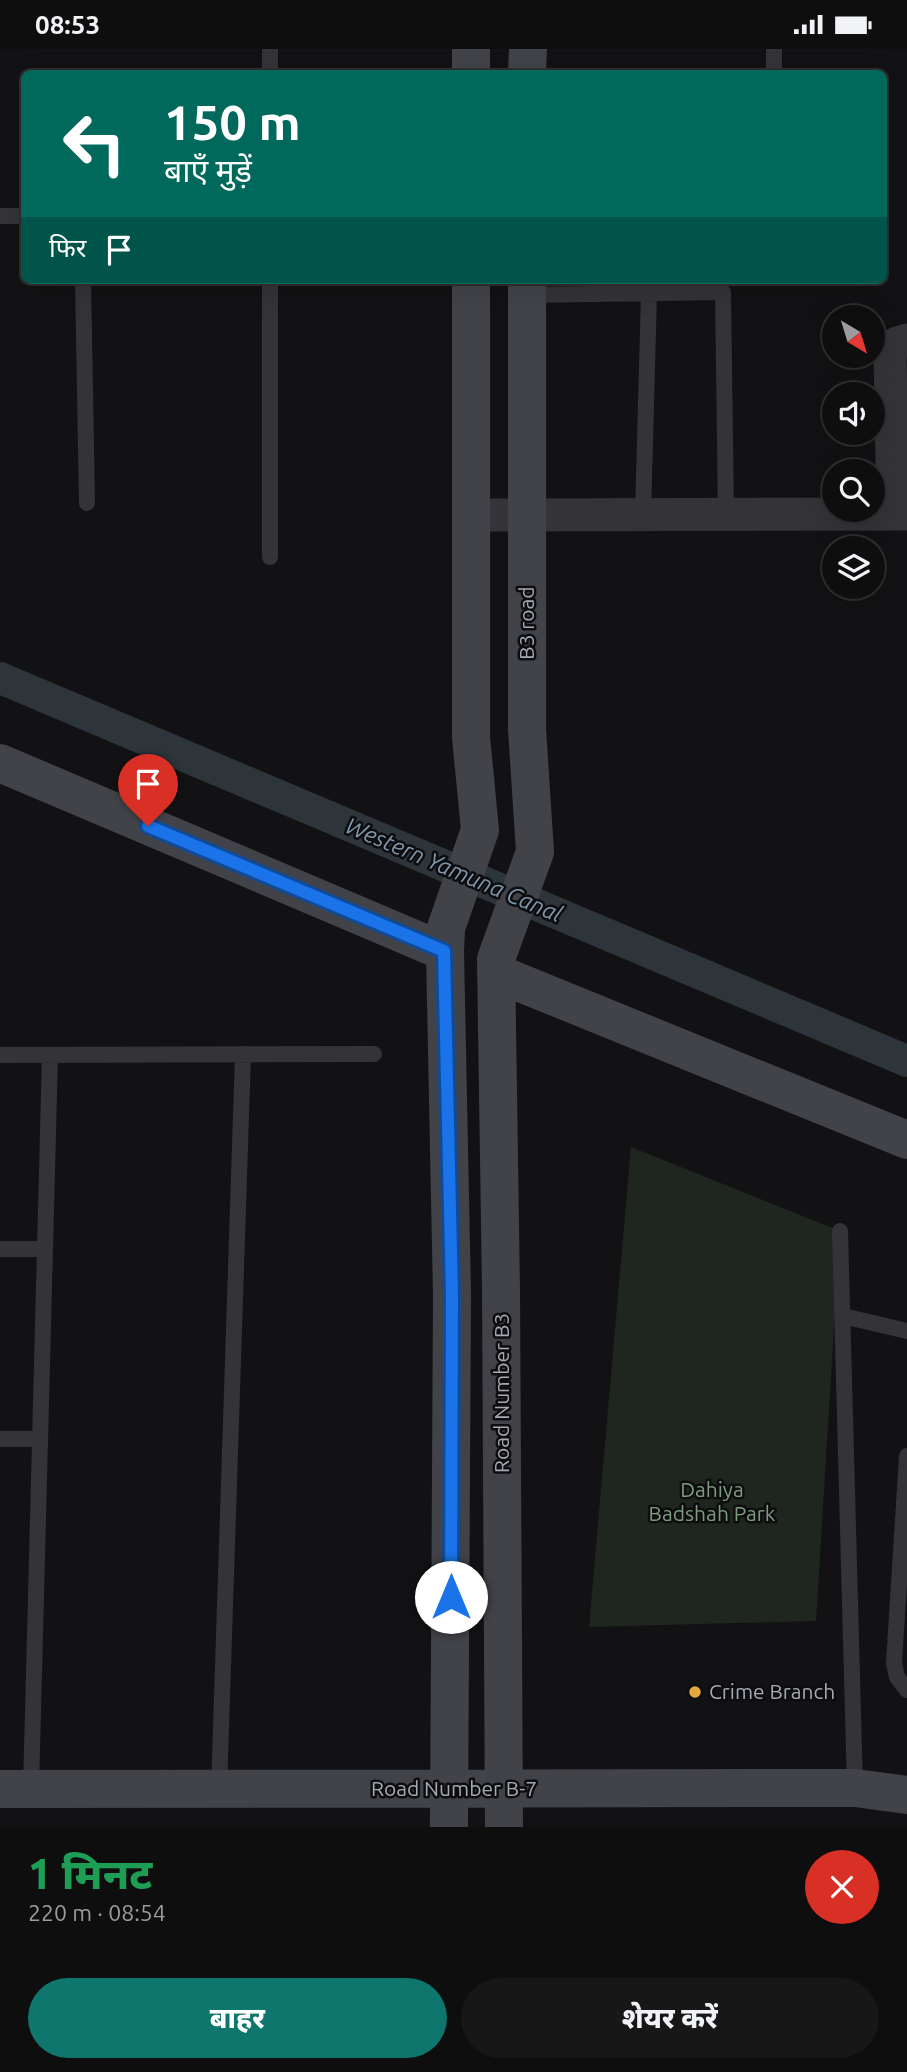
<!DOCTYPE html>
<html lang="hi">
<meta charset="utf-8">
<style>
body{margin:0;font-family:Ubuntu,"Noto Sans Devanagari",sans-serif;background:#171718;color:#f1f3f6;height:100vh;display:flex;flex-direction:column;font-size:26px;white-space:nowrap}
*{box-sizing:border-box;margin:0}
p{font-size:23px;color:#9b9c9e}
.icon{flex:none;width:38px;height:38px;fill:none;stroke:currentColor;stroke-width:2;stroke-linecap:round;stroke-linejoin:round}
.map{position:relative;height:1778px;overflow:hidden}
.panel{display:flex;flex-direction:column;background:#0e0e0f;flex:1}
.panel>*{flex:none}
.top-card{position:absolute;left:21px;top:21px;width:866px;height:214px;border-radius:10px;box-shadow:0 7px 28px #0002,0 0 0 2px #2e2e2f;background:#00695c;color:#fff;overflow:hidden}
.needle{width:46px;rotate:142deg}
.fabs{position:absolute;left:822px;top:256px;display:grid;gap:14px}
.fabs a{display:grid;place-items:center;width:63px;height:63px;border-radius:50%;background:#0e0e0f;box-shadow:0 7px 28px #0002,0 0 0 2px #2e2e2f;font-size:35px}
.pin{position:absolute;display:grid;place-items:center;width:60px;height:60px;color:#fff;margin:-72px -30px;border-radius:50% 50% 50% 0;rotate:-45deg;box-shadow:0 0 7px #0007}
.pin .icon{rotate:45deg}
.me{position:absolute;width:77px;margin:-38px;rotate:0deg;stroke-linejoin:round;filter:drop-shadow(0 0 5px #0008)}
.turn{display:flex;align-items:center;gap:24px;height:147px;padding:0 28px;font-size:32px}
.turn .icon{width:91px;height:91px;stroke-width:2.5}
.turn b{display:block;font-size:49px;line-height:60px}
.then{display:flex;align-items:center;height:66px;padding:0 28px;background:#0003;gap:14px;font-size:26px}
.round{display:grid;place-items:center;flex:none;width:74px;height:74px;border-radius:37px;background:#171718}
.summary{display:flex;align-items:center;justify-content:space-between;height:119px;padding:0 28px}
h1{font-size:42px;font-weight:800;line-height:52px;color:#1e9e55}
.action{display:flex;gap:14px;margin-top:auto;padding:14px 28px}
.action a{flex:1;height:80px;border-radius:42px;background:#0f766e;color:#fff;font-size:28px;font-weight:800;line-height:80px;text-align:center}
.action a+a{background:#171718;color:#f1f3f6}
.status{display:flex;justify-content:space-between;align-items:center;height:49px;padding:0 35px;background:#0e0e0f;direction:ltr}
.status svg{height:19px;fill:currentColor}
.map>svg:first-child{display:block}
.green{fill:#1f2620}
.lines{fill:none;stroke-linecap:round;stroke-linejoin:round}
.canal{stroke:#2d353b;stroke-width:32}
.lane{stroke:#343438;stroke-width:16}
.street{stroke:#343438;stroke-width:33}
.secondary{stroke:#424348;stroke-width:38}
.route-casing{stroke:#114b97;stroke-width:18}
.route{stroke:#1a73e8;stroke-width:12}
.poi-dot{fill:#e2aa3c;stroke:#0d0d0f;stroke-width:2.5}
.labels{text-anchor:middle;stroke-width:5;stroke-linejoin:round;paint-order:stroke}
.street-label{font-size:21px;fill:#a5a9b3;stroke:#0d0d0f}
.park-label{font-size:21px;fill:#7d9d7f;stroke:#0d0d0f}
.poi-label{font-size:21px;fill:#a5a9b3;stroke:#0d0d0f;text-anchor:start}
.water-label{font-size:23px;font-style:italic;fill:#7e97ac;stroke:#0d0d0f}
</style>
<div class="status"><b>08:53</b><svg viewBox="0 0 49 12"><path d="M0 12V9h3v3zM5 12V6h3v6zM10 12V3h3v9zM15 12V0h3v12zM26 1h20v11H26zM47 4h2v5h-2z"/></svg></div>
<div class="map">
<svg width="907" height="1778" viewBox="0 0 907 1778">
<rect width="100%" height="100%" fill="#121214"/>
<!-- green -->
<path class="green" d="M631 1098 840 1182 816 1572 589 1578Z"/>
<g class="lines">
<!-- canal -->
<path class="canal" d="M0 629 907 1012"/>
<!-- lane -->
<path class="lane" d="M270 0V24
M774 0V24
M0 167H24
M83 231 87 454
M270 231V508
M527 246 723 243 726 466
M643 466 649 244
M0 1006 374 1005
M840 1182 855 1739
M0 1200H45
M843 1267 907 1282
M0 1390H40
M907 1407 894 1614 897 1628 907 1641
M31 1740 50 1006
M219 1740 243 1005"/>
<!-- street -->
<path class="street" d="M893 465 890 305 897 294 907 291
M471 466 907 465"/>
<!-- secondary -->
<path class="secondary" d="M471 24V0
M527 24 528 0
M0 714 445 903
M496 924 907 1091
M0 1740 855 1739 907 1746
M449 1778 452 1246 445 903 446 879 480 781 471 688V231
M504 1778 501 1241 496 910 535 803 527 680V231"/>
</g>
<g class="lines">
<defs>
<path id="route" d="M148 777 444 902 452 1246 451 1548"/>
</defs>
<!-- route casing -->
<use href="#route" class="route-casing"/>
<!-- route -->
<use href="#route" class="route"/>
</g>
<!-- markers -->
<circle class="poi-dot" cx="695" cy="1643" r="7"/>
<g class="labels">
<!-- street labels -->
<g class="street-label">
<text transform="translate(527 574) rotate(-90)" y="7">B3 road</text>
<text transform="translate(502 1344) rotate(-90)" y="7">Road Number B3</text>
<text x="454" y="1747">Road Number B-7</text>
</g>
<!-- park labels -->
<g class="park-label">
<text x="712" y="1448">Dahiya<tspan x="712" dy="24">Badshah Park</tspan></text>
</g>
<!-- poi labels -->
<g class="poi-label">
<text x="709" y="1650">Crime Branch</text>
</g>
<!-- water labels -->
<g class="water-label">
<text transform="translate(454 821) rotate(23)" y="8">Western Yamuna Canal</text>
</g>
</g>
</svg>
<div class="fabs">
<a><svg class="needle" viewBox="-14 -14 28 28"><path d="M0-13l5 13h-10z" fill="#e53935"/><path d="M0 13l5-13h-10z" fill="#9b9c9e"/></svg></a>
<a><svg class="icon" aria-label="sound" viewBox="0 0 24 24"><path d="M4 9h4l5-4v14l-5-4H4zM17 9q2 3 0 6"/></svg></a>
<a><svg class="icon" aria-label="search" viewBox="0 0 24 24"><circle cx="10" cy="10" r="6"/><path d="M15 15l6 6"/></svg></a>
<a><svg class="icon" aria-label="layers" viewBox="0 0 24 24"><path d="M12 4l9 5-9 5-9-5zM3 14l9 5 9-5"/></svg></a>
</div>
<div class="pin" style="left:148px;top:777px;background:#d93025"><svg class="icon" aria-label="arrive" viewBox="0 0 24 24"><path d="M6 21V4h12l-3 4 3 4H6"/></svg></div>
<svg class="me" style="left:451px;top:1548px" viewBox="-20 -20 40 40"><circle r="19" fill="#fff"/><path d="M0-13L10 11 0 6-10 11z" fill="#1a73e8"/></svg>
<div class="top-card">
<div class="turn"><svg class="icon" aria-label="left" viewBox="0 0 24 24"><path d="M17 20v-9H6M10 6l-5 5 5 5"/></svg><div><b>150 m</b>बाएँ मुड़ें</div></div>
<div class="then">फिर<svg class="icon" aria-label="arrive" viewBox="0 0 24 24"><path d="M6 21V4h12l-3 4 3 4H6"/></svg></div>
</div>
</div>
<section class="panel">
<div class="summary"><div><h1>1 मिनट</h1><p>220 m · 08:54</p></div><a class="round" style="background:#d93025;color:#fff"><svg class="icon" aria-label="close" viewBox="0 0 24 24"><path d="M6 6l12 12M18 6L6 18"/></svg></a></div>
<div class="action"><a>बाहर</a><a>शेयर करें</a></div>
</section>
